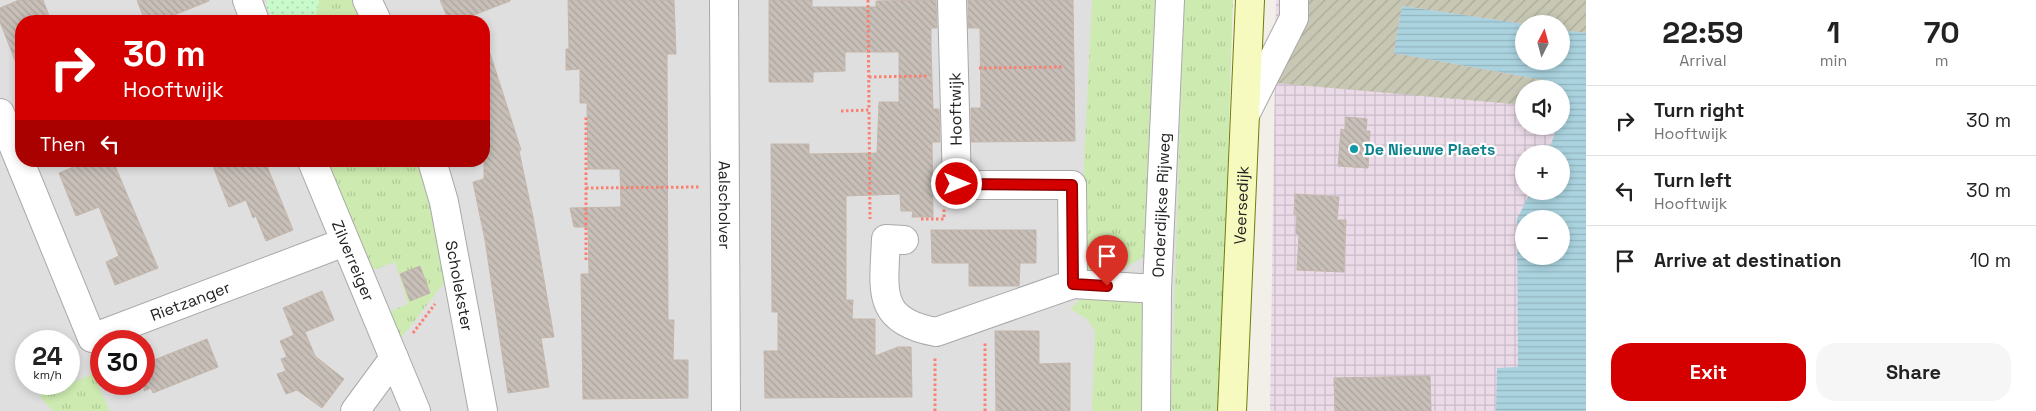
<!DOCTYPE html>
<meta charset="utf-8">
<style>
body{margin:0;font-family:"Space Grotesk",sans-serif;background:#f6f6f6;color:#222;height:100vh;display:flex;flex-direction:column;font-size:19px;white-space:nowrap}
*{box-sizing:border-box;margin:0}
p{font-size:16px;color:#767676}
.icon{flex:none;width:28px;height:28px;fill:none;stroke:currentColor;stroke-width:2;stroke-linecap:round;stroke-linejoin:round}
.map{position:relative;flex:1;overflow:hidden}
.details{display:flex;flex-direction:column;background:#fff;width:450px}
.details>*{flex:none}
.top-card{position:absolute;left:15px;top:15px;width:475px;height:152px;border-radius:20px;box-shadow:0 2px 8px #0003;background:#d40000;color:#fff;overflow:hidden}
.needle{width:32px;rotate:6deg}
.fabs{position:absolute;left:1515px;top:15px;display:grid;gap:10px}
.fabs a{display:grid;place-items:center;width:55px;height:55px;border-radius:50%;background:#fff;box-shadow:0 2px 8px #0003;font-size:25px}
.speed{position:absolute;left:15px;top:330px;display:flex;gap:10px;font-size:25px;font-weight:700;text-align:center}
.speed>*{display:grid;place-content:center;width:65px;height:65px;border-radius:50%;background:#fff;box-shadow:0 2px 8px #0003;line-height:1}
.speed small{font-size:12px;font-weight:400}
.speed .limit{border:8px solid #d22;background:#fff;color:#111}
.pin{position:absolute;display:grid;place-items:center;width:42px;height:42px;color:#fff;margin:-51px -21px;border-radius:50% 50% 50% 0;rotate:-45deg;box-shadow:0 0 5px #0007}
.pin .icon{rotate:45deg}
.me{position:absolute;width:55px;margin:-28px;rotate:90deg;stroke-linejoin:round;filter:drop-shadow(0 0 4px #0008)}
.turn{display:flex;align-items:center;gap:18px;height:105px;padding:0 25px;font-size:22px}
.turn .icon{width:65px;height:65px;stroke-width:2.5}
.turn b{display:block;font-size:35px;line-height:42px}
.then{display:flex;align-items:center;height:48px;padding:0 25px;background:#0003;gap:10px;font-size:19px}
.eta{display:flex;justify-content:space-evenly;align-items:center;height:85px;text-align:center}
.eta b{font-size:30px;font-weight:600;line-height:35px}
.cta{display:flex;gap:10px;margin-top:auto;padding:10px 25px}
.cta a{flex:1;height:58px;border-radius:20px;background:#d40000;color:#fff;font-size:20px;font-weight:600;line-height:58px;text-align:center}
.cta a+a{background:#f6f6f6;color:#222}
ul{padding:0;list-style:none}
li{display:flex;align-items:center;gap:15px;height:70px;padding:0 25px;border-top:1px solid #e0e0e0}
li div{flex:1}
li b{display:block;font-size:19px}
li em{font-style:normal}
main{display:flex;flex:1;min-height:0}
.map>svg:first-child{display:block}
.residential{fill:#e0dfdf;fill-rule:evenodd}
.industrial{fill:url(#industrial-grid);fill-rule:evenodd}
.construction{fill:url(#construction-furrows)}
.grass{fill:url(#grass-tufts)}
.park{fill:url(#park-dots)}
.water{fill:url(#water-rules);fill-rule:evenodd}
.building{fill:url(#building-back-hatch);stroke:#c4b6ab}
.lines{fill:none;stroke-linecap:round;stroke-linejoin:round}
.street-casing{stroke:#a9a9a9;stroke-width:30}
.secondary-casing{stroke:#707d05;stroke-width:30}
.path{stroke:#fa8072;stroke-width:3;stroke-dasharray:2.5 2.5;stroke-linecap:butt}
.street{stroke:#fff;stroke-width:28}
.secondary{stroke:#f7fabf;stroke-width:28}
.route-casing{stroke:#8a0000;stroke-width:12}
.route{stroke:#d40000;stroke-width:9}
.culture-dot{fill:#0f9aa8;stroke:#fff;stroke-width:2}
.labels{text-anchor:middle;stroke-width:4.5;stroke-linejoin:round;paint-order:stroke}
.street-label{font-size:16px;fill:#222;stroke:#fff}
.culture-label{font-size:16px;font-weight:bold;fill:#0d838f;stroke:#fff;text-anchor:start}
</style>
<main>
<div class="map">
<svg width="1586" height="411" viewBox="0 0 1586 411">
<defs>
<pattern id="industrial-grid" width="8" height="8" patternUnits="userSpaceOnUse" patternTransform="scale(1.25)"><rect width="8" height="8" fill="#ebdbe8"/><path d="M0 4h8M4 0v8" fill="none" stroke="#c9bcc7"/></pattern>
<pattern id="construction-furrows" width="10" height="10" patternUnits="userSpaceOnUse" patternTransform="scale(1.25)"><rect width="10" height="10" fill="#c7c7b4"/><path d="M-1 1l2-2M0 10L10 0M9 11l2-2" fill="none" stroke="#abab9a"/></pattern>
<pattern id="grass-tufts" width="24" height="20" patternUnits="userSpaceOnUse" patternTransform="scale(1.25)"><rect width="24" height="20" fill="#cdebb0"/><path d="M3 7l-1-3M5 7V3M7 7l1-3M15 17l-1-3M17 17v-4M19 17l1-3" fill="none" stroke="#b0c997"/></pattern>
<pattern id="park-dots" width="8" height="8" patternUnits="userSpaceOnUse" patternTransform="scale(1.25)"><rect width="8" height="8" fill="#c8facc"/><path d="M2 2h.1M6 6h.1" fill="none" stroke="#acd6af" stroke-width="1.8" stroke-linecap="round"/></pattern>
<pattern id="water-rules" width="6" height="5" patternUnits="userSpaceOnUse" patternTransform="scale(1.25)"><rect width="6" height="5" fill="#aad3df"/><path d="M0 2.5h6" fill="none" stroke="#92b5bf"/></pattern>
<pattern id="building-back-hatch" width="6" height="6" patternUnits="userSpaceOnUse" patternTransform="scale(1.25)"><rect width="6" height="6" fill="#c7bfb8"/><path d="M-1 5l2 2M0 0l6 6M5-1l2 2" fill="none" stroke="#aba49e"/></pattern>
</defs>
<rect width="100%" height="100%" fill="#f2efe9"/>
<!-- residential -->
<path class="residential" d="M0 0H1209L1198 411H0ZM21 21H484V161H21ZM26 341H69V384H26ZM101 341H144V384H101Z"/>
<!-- industrial -->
<path class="industrial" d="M1276 0H1586V380L1577 411H1270ZM1524 24H1561V61H1524ZM1524 89H1561V126H1524ZM1524 154H1561V191H1524ZM1524 219H1561V256H1524Z"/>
<!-- construction -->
<path class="construction" d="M1307 0H1586V33L1561 30V24H1524L1402 6 1394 53 1555 82 1557 89H1524V105L1275 83 1308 22Z"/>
<!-- grass -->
<path class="grass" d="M318 0H351L361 19 370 21H312L315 18Z
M1092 0H1156L1149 252C1137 264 1112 274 1094 272 1088 271 1082 266 1076 264L1080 249Z
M1184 0H1233L1220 411H1171Z
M325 161H417L451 274 398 342 386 313 408 304 395 262 370 271Z
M1083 297 1136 299 1147 312 1142 411H1092L1095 331 1087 319 1070 309Z
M93 374 110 411H53L39 396Z"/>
<!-- park -->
<path class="park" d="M268 0H318L319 2 315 18 312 21H273L266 6Z"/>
<!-- water -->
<path class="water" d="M1402 6 1524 24V61H1561V30L1586 33V411H1496L1497 368 1518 367 1517 219 1531 191H1561V154H1547L1558 126H1561L1565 108 1561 99V89H1557L1555 82 1394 53ZM1524 219H1561V256H1524Z"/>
<!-- building -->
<path class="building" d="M19 0H43L51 21H21L20 73 0 22V8Z
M137 0H209V1L159 21H145Z
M440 0H510V1L471 16 473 21H449Z
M568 0H674L676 54H667L668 320H674L673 360H688V398L583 399 581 274H589L588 227H574L570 208 621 207 620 169H588L587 103H580V69L566 70V49H569Z
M769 0H812V7H876V1L936 0 937 28H931V49L933 109H939L940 142H932L933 217H912L913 211H901L900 194 846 196V300H853L852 319H875V356L898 347H911L912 397 765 398 764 351H778V312H772L771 144H809V154L877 153 879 102H899V52H845V71L813 72V82H769Z
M968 0H1073L1075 141 971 142V108H981L980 28H968Z
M488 47 521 150 519 151 533 217 554 337 541 338 549 387 508 393 485 240 473 182 484 179V48Z
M1346 117 1367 119 1366 131H1370L1368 168 1338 166 1341 129 1345 130Z
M88 161H113L158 268 115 285 106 262 119 256 99 207 76 216 59 173Z
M211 161H265L293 230 266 241 256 216 253 218 246 200 229 207Z
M1295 194 1339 197 1337 220H1346L1344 272 1297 270 1299 235 1296 233 1297 215 1294 214Z
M931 230H1036V263H1020L1019 286H969V263H932Z
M420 266 430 293 410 301 400 274Z
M322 291 334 320 305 332 315 356 344 379 322 408 297 390 286 394 277 374 286 371 281 359 287 357 280 341 294 335 283 308Z
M995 331H1039V364L1070 363V411H996Z
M207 339 218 367 153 393 151 388 144 391V364Z
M1430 376 1431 411H1335L1334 378Z"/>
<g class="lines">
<defs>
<g id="street">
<path d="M247 0 255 21"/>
<path d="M367 0 377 21"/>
<path id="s1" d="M724 0 726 411"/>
<path id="s2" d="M0 113 92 338 345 242"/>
<path d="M1245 115 1294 18V0"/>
<path id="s3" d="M312 161 416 411"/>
<path id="s4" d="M432 161 444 202 483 411"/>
<path d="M904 240 886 239C884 290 875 321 936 332L1073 284 1072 185H957L952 0"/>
<path d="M1073 284 1157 289"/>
<path d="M355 411 394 358"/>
<path id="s5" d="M1156 411 1157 289 1170 0"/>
</g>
<g id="secondary">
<path id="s6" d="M1232 411 1250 0"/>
</g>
</defs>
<!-- street casing -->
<use href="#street" class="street-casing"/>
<!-- secondary casing -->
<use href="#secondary" class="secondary-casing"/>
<!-- path -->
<path class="path" d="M868 0 869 110
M979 68 1063 67
M869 77 928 76
M841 111 869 110 870 219
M586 188 700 187
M921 219H944V208
M586 260V115
M413 333 435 304
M935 411V358
M985 411V343"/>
<!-- street -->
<use href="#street" class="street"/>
<!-- secondary -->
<use href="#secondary" class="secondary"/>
</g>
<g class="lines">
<defs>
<path id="route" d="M957 184 1072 185 1073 284 1107 286"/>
</defs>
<!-- route casing -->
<use href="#route" class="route-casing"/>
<!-- route -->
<use href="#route" class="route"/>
</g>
<!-- markers -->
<circle class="culture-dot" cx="1354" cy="149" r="5"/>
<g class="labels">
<!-- street labels -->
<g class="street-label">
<text transform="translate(955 109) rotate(-91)" y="6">Hooftwijk</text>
<text dy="6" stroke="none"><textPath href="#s5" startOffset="206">Onderdijkse Rijweg</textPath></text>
<text dy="6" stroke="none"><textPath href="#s1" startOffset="205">Aalscholver</textPath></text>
<text dy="6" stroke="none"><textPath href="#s6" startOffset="206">Veersedijk</textPath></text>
<text dy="6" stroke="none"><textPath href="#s3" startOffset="108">Zilverreiger</textPath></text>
<text dy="6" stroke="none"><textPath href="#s4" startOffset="128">Scholekster</textPath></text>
<text dy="6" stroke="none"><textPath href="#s2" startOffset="348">Rietzanger</textPath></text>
</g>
<!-- culture labels -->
<g class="culture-label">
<text x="1364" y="155">De Nieuwe Plaets</text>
</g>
</g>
</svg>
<div class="fabs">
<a><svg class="needle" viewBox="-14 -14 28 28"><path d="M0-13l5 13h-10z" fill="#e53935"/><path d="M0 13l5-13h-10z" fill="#767676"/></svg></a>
<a><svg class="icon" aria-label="sound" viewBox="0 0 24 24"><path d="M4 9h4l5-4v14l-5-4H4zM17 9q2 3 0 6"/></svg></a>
<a>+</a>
<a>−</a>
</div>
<div class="speed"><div>24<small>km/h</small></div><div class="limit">30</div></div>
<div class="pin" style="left:1107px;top:286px;background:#d93025"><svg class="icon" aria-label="arrive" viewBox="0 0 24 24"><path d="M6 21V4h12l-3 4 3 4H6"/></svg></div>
<svg class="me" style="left:957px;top:184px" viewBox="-20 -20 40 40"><circle r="17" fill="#d40000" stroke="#fff" stroke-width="3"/><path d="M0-11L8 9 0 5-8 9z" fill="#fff"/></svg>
<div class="top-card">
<div class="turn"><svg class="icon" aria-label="right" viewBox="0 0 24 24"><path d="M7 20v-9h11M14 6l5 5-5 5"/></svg><div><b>30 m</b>Hooftwijk</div></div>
<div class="then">Then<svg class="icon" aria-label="left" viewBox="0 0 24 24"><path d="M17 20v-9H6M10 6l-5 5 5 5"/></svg></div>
</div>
</div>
<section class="details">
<div class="eta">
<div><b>22:59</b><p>Arrival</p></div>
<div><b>1</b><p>min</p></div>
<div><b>70</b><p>m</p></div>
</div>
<ul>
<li><svg class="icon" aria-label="right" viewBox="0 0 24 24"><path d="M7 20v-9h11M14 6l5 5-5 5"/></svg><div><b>Turn right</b><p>Hooftwijk</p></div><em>30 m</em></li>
<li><svg class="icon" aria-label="left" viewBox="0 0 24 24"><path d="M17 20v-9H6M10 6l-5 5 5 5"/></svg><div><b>Turn left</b><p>Hooftwijk</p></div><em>30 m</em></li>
<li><svg class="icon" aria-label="arrive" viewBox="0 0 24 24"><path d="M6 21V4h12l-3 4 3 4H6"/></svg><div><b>Arrive at destination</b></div><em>10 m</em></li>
</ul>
<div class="cta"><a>Exit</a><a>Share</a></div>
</section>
</main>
